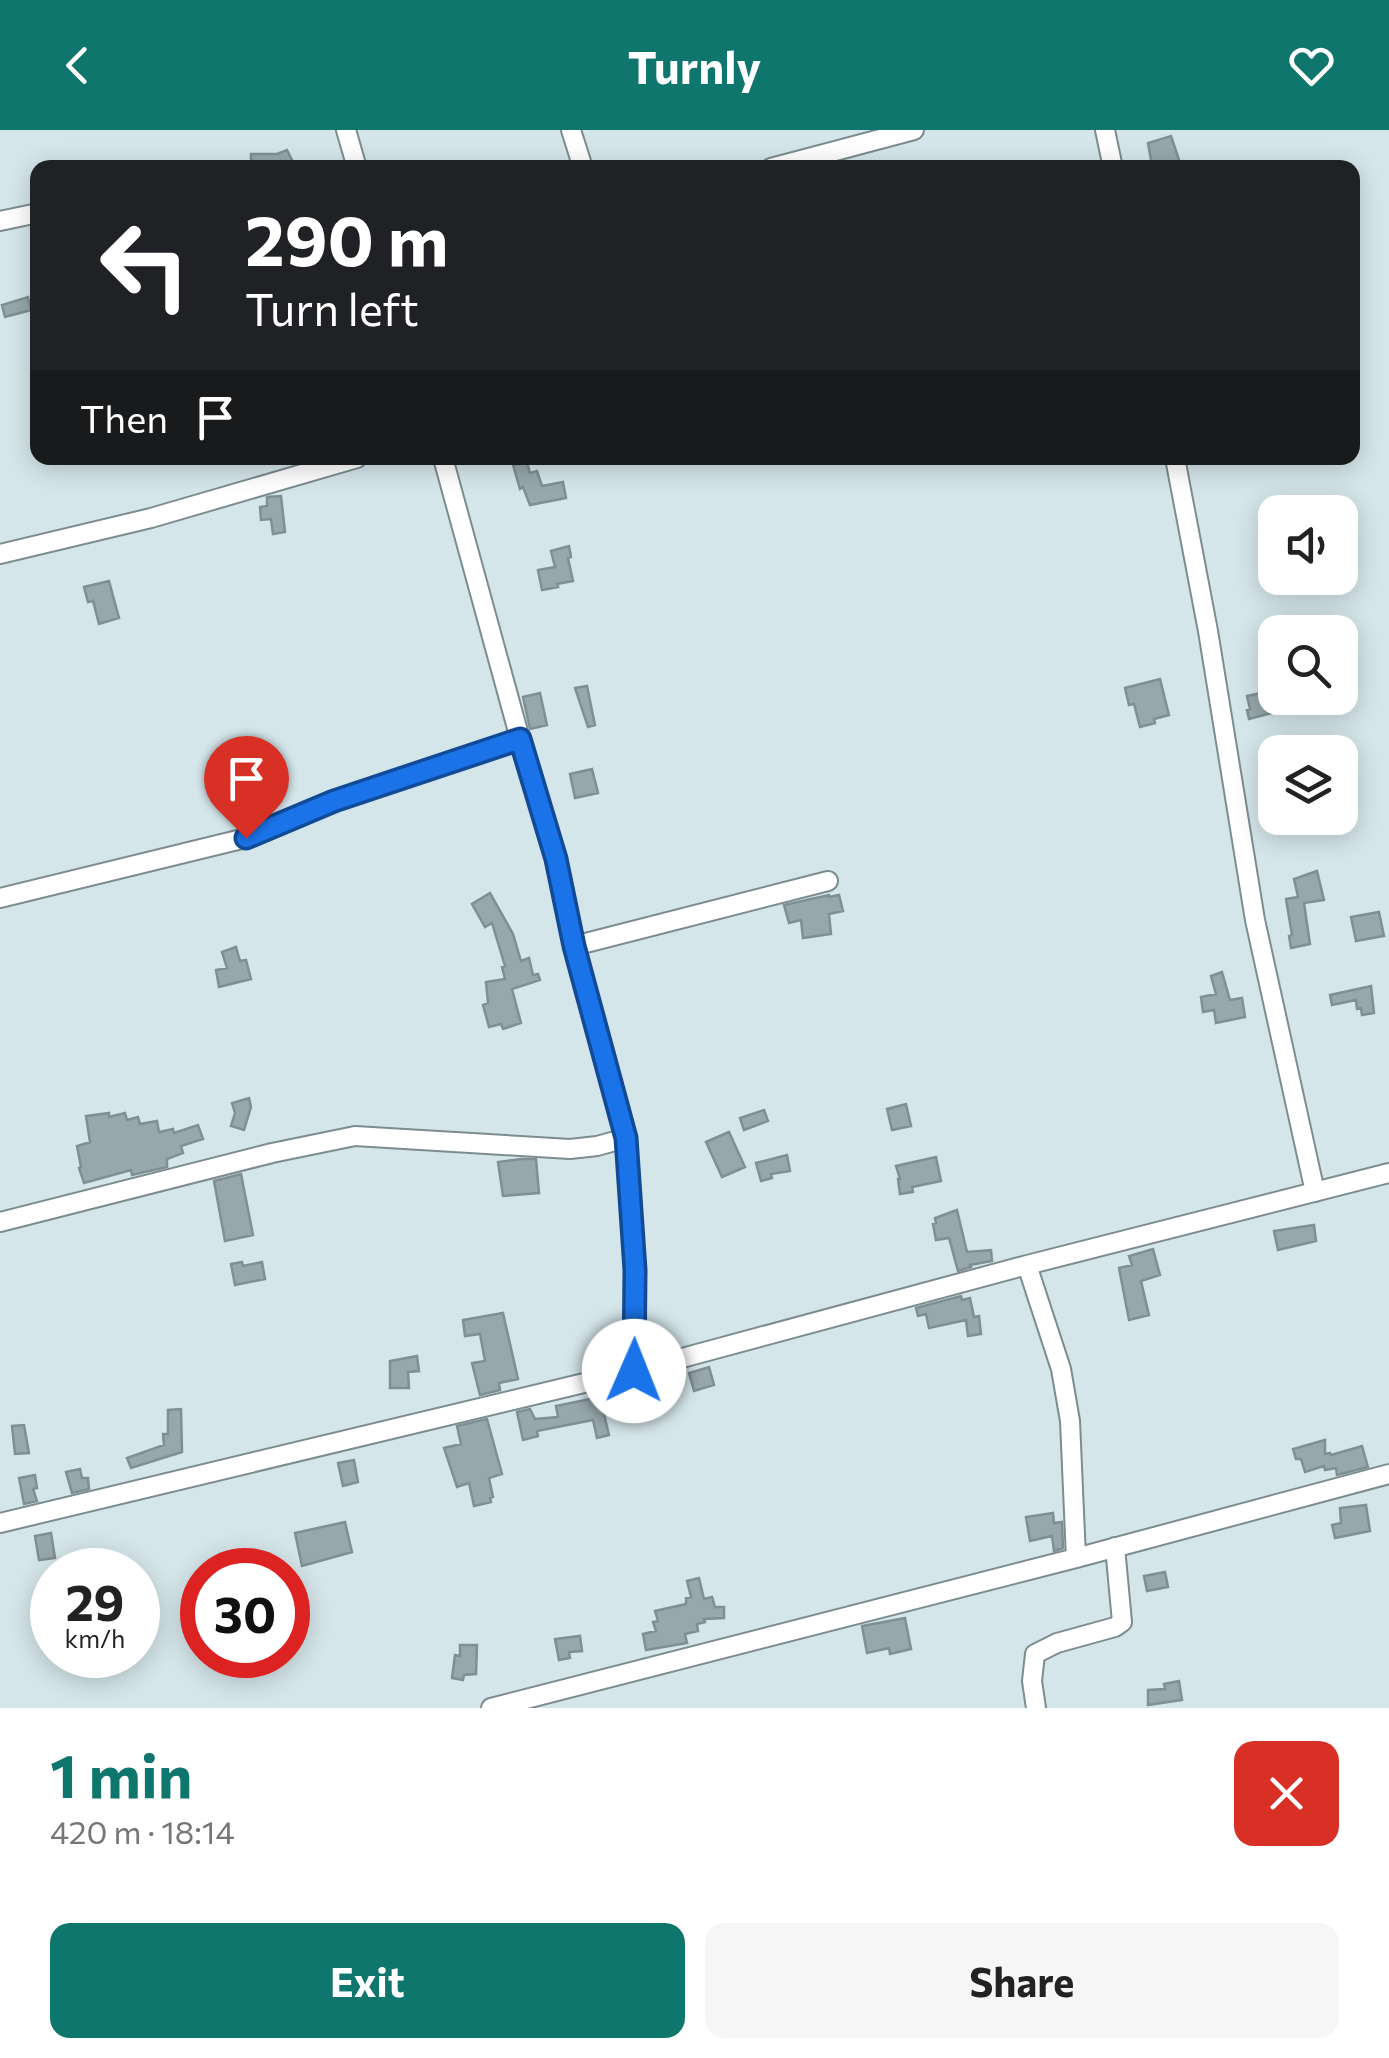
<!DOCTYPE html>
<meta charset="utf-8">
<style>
body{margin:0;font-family:Commissioner,sans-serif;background:#f6f6f6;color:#222;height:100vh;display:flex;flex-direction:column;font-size:38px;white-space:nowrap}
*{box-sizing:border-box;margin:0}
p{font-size:32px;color:#767676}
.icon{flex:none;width:55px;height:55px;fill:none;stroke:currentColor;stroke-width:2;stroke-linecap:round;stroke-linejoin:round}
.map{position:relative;height:1578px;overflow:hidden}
.drawer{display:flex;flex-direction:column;background:#fff;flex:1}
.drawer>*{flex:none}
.hud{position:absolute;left:30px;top:30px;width:1330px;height:305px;border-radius:20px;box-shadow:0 5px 25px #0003;background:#202124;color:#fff;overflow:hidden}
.tools{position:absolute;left:1258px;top:365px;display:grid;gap:20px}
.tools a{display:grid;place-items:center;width:100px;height:100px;border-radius:20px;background:#fff;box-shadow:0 5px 25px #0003;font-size:50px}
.speed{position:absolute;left:30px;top:1418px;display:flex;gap:20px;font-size:50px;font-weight:700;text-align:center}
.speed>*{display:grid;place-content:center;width:130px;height:130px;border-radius:50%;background:#fff;box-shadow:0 5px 25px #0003;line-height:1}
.speed small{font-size:25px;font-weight:400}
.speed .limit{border:15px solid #d22;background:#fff;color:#111}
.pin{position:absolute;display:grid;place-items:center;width:85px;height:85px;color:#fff;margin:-102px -42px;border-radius:50% 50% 50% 0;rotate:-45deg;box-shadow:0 0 10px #0007}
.pin .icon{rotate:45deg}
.me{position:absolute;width:110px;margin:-55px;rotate:1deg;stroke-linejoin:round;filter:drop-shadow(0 0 8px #0008)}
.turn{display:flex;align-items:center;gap:35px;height:210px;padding:0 50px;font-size:45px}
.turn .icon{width:130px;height:130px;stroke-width:2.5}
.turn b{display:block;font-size:70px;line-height:85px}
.then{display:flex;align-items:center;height:95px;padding:0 50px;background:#0003;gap:20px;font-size:38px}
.round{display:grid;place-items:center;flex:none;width:105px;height:105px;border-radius:20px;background:#f6f6f6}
.summary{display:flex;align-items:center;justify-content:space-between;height:170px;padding:0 50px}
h1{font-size:60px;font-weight:700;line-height:75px;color:#0f766e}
.primary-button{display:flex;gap:20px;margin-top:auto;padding:20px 50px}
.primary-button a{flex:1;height:115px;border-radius:20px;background:#0f766e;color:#fff;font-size:40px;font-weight:700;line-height:115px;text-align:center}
.primary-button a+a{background:#f6f6f6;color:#222}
header{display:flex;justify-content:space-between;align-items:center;height:130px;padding:0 50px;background:#0f766e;color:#fff;font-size:45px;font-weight:700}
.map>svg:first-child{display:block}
.building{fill:#97a7ab;stroke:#7f8f93;stroke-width:2.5}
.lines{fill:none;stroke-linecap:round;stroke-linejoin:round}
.street-casing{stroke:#7c8c90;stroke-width:22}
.street{stroke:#fff;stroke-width:18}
.route-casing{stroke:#114b97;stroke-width:25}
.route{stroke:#1a73e8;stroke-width:18}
</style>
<header><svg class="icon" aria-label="back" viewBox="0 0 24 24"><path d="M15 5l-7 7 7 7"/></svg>Turnly<svg class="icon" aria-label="heart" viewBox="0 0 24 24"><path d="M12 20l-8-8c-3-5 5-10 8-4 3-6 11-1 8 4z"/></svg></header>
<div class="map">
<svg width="1389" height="1578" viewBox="0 0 1389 1578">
<rect width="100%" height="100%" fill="#d5e6ea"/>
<!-- building -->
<path class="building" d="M1171 6 1180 33 1165 38H1159L1158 33 1152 35 1148 13Z
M287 20 292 30 285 35H251V24H277Z
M28 167 31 180 5 187 2 175Z
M527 332 530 343 537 341 542 356 563 352 566 368 530 375 523 357 520 359 513 335Z
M281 366 285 402 273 404 271 389 261 390 260 377 267 376V367Z
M569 416 571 427 568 428 573 451 557 454 558 457 542 460 538 440 555 437 551 421Z
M109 451 119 488 99 494 93 471 88 472 84 457Z
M1160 549 1169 585 1154 589 1155 593 1140 597 1134 574 1129 575 1125 558Z
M587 556 595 595 588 597 575 558Z
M1271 561 1273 573 1292 568H1310L1311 573 1249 589 1247 580 1250 579 1247 566Z
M540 563 547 595 530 599 523 567Z
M592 639 598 663 575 668 570 644Z
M1317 741 1324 770 1304 773 1310 814 1291 818 1289 806 1292 805 1286 769 1298 767 1294 749Z
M490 763 513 804 521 831 529 828 533 845 538 844 540 850 512 859 521 893 503 899 501 894 489 897 483 875 488 873 486 852 505 849 502 837 505 836 492 793 485 797 472 774Z
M829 765V767L839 765 843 781 829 784 831 804 803 808 801 790 789 793 784 775Z
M1379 782 1384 806 1356 811 1351 787Z
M236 817 240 831 246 830 251 849 219 857 216 840 227 838 222 822Z
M1222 842 1230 870 1242 868 1245 887 1216 893 1214 880 1203 882 1201 867 1216 864 1211 846Z
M1371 856 1374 883 1362 885 1361 878 1357 879 1356 870 1332 875 1330 865Z
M249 968 251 977 244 1000 231 996 235 983 232 973Z
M906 974 911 996 892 1000 887 979Z
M764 980 768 991 744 1000 740 988Z
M109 983V987L125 983 127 990 138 987 140 994 157 991 159 1002 173 999 174 1003 198 995 203 1009 181 1016 183 1023 167 1029V1037L132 1045 131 1040 84 1053 79 1038 81 1037 77 1016 90 1012 86 986Z
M729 1002 745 1037 722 1047 706 1012Z
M787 1025 790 1041 771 1044 772 1048 761 1051 756 1033Z
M936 1027 941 1051 912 1057 913 1062 900 1064 898 1049H900L896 1036Z
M521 1029H536L539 1063 503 1066 498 1032Z
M241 1044 253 1105 225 1111 214 1051Z
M957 1080 967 1122 991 1120 992 1131 970 1135 971 1137 958 1141 949 1108 936 1110 933 1094 936 1093 935 1088Z
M1314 1095 1316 1111 1278 1120 1274 1101Z
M1153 1119 1160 1145 1141 1151 1149 1185 1129 1190 1119 1138 1132 1135 1129 1126Z
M242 1132 243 1136 262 1132 265 1149 235 1155 231 1134Z
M961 1166 962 1170 970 1168 974 1187 979 1186 981 1204 968 1206 966 1190 929 1198 926 1184 918 1186 916 1178Z
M503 1183 518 1249 499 1253 500 1260 480 1265 472 1233 485 1231 480 1204 465 1206 463 1190Z
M417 1226 419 1241 408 1242 409 1258H390V1231Z
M709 1237 714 1255 694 1261 689 1243Z
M600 1267 609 1305 597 1308 593 1290 537 1301 538 1306 523 1310 517 1282 530 1279 535 1289 558 1287 556 1276Z
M181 1279 182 1322 131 1338 127 1328 164 1315 163 1304H168V1280Z
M487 1289 502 1344 489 1348 493 1367 490 1368 491 1372 474 1376 469 1353 457 1357 444 1318 461 1314 457 1296Z
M24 1295 29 1323 15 1324 12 1296Z
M1325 1310V1324L1330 1323 1331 1325 1362 1316 1368 1337 1337 1345 1336 1338 1325 1340 1324 1336 1305 1342 1301 1329H1296L1293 1319Z
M354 1330 358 1352 343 1356 338 1333Z
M80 1339 82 1348H88L89 1359 72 1363 66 1342Z
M35 1345 37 1358 33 1359 37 1371 24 1374 19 1348Z
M1366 1375 1370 1401 1335 1408 1332 1395 1341 1393 1340 1378Z
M1053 1383 1054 1393 1062 1392 1063 1418 1054 1421 1052 1406 1030 1411 1026 1387Z
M345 1392 352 1422 302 1436 295 1403Z
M51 1403 55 1428 39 1430 35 1406Z
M1165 1442 1168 1457 1147 1461 1144 1446Z
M699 1448 704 1469 712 1467 715 1477H724V1488L704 1489 705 1492 697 1494 698 1501 685 1504 687 1513 646 1520 643 1504 656 1501 653 1492 658 1491 655 1481 686 1474V1468L691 1467 687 1451Z
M905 1488 911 1519 890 1524 889 1518 867 1523 862 1496Z
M580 1506 582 1521 569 1522 570 1528 559 1530 555 1509Z
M460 1515H477L476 1544 464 1545 463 1550 452 1548 455 1525 460 1526Z
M1179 1551 1182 1570 1148 1575V1560L1165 1559 1164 1554Z"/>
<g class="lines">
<defs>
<path id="street" d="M346 0 357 38
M571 0 583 38
M1105 0 1113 38
M771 38 914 0
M0 91 38 83
M443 328 520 609 556 729 574 816 626 1008 635 1140 634 1241
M1175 328 1208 501 1255 790 1315 1062
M0 424 151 388 357 328
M0 768 246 708 334 671 520 609
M574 816 828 751
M0 1092 272 1023 355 1006 570 1019 597 1016 626 1008
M1027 1135 1061 1239 1070 1291 1076 1428
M0 1393 634 1241 1027 1135 1389 1043
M491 1578 1076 1428 1389 1344
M1036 1578 1032 1551 1035 1524 1057 1513 1115 1497 1122 1492 1115 1417"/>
</defs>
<!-- street casing -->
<use href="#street" class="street-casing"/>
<!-- street -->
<use href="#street" class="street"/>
</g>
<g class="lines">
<defs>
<path id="route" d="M246 708 334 671 520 609 556 729 574 816 626 1008 635 1140 634 1241"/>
</defs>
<!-- route casing -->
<use href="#route" class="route-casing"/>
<!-- route -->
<use href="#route" class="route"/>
</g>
</svg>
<div class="tools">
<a><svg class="icon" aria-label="sound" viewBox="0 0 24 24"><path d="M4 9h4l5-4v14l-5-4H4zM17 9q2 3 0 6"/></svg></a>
<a><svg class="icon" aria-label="search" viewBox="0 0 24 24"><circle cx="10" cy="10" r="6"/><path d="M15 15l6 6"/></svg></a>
<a><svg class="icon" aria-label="layers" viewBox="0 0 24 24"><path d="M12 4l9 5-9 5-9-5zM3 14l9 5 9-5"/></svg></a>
</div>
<div class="speed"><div>29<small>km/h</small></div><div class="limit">30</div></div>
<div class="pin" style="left:246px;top:708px;background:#d93025"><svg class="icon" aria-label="arrive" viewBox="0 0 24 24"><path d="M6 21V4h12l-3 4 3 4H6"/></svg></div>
<svg class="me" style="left:634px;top:1241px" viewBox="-20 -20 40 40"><circle r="19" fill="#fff"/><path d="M0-13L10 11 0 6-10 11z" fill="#1a73e8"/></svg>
<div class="hud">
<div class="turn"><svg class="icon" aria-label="left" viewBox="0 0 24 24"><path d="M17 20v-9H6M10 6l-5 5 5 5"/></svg><div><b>290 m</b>Turn left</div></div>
<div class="then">Then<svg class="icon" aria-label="arrive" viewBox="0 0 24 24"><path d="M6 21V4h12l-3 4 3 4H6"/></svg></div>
</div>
</div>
<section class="drawer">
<div class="summary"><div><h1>1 min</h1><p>420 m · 18:14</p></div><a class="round" style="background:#d93025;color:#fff"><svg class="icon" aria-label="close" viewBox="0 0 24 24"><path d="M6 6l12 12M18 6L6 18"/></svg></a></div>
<div class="primary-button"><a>Exit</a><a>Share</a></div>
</section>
